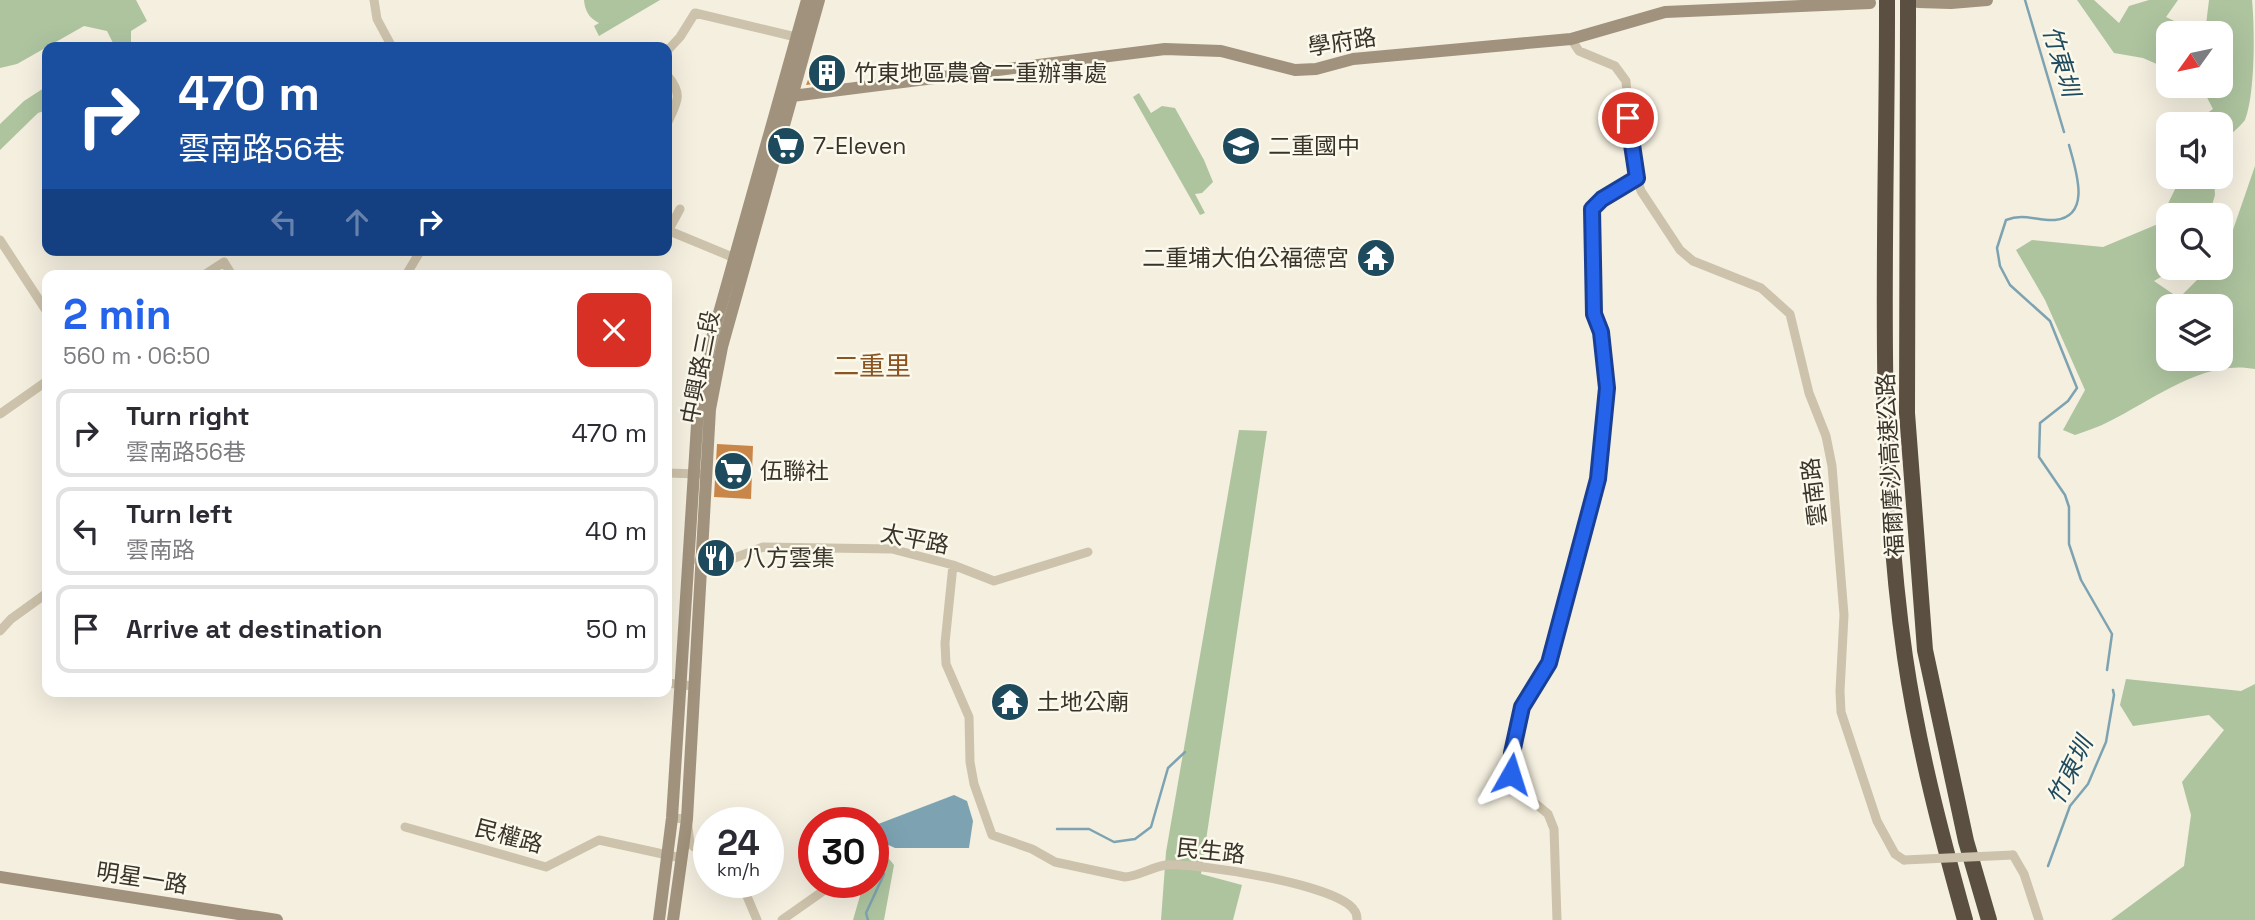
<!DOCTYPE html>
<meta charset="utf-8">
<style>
body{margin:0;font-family:"Space Grotesk","Noto Sans TC",sans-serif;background:#f2f2f3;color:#2b2b33;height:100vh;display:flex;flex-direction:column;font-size:26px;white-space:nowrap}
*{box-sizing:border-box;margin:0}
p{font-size:23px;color:#7c7c81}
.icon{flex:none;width:38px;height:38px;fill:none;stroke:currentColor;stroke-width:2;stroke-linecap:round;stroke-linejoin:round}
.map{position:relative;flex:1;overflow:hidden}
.details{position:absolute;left:42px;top:270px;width:630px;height:427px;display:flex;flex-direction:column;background:#fff;border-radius:14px;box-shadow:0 7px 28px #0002}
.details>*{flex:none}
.top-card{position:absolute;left:42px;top:42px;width:630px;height:214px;border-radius:14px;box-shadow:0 7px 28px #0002;background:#1a4fa0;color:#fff;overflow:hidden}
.needle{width:46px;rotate:237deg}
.buttons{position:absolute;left:2156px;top:21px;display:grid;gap:14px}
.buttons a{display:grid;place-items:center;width:77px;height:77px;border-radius:14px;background:#fff;box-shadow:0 7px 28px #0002;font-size:35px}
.speed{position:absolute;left:693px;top:807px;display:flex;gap:14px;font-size:35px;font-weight:700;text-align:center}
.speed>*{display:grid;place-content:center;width:91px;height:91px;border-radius:50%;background:#fff;box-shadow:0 7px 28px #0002;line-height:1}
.speed small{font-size:18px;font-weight:400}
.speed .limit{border:10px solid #d22;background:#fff;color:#111}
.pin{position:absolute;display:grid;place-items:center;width:60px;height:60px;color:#fff;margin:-30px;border:4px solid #fff;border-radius:50%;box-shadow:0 2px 7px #0007}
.me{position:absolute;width:77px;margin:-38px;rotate:6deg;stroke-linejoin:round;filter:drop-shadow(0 0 5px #0008)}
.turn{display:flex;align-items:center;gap:24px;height:147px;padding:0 21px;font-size:32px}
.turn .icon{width:91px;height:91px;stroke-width:2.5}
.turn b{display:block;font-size:49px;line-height:60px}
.lanes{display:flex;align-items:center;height:66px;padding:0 21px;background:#0003;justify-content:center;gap:35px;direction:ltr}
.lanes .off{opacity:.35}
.round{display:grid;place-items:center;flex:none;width:74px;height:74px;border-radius:14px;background:#f2f2f3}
.headline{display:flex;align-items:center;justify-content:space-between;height:119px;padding:0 21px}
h1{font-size:42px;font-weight:700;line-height:52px;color:#2563eb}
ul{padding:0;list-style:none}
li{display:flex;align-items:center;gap:21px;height:88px;margin:0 14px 10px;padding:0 7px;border:4px solid #e1e1e2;border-radius:14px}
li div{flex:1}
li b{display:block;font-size:26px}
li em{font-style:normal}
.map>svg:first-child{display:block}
.green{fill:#aec49f;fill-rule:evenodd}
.water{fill:#7da3b2}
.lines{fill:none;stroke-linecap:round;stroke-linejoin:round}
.stream{stroke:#7da3b2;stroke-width:2.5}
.building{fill:#c88649}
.street{stroke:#cdc2ab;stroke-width:9}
.secondary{stroke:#a0927c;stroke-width:12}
.highway{stroke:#5b4f41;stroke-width:16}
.street-bridge{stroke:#cdc2ab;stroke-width:9}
.highway-bridge{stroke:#5b4f41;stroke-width:16}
.route-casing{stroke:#184099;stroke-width:18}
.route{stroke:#2563eb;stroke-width:12}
.labels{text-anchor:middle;stroke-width:5;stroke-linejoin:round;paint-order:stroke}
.street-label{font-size:23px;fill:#3a332a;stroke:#fbf8ec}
.poi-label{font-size:23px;fill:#3a332a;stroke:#fbf8ec;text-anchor:start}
.water-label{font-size:24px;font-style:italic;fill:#1e4a5d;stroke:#fbf8ec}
.quarter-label{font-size:26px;fill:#8b5421;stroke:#fbf8ec}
</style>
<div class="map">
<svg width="2255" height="920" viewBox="0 0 2255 920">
<rect width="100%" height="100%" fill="#f4efdf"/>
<!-- green -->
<path class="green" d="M0 0H136L147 21 131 31V47H115L107 31 84 26 17 64 0 68Z
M584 0H660L599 36 594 26 599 23C589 18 585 11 584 0Z
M2077 0H2094L2119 23 2129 6 2149 0H2178L2166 17 2199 33H2168V69L2143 58 2114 53Z
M2209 0H2252C2255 30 2255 95 2245 120 2239 128 2228 136 2221 143V124H2192L2213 109 2201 86H2221V33H2205Z
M47 86V110L38 113 0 150V124L24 101Z
M1139 93 1151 113 1162 106 1175 108 1204 160 1213 182 1202 193 1195 194 1205 213 1200 215 1133 97Z
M2255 166V369C2204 359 2154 399 2110 421 2099 427 2086 431 2075 435L2063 430 2085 390 2045 300 2016 250 2032 240 2103 247 2158 224 2181 177H2214L2215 195 2209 215H2168V268H2176L2154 281 2179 298 2209 268H2221V256L2226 250ZM2168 306H2221V359H2168Z
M1239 430 1267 431 1201 874 1242 885 1233 920H1161L1166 852Z
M2126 679 2241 691 2255 684V920H2111L2184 866 2191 815 2182 782 2224 730 2209 715 2133 726 2120 705Z
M873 839 894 865 884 920H853L864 882H873Z"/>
<!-- water -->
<path class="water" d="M954 795 967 801 973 821 969 848H895L873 838V826Z"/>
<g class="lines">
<!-- stream -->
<path class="stream" d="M2025 0 2064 132
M2069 145C2075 168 2093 216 2055 220 2037 221 2024 213 2006 220L1997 248 2000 266 2010 285 2050 321 2077 388 2068 401 2040 423 2039 457 2065 495 2069 507V544L2081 580 2112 634 2107 670
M1057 829H1089L1114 842 1135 839 1151 827 1168 768 1185 752
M2048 866 2070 806 2088 784 2106 742 2114 695 2113 690
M868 920 866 913 884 874 873 857"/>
</g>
<!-- building -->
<path class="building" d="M816 59 845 65 840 81 806 85Z
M717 444 753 446 751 499 714 497Z"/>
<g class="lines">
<!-- street -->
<path class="street" d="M374 0 377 19 392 47
M1571 39 1579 51 1615 66 1626 81 1631 152 1637 178 1641 191 1680 250 1693 261 1761 288 1790 314 1809 393 1826 436 1832 466 1844 615 1840 691 1841 712 1877 821 1895 854 1904 860
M667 51 680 37 695 13 800 38
M667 75C684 95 677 102 667 124
M667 230 737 259
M668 231 680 209
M0 240 47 312
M204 275 224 262 232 275
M406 275 421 250
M0 414 47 381
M667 473 700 474
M698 561 732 559 763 547 892 549 953 565 994 581 1088 552
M953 565 945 643 946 664 969 717 970 762 974 784 992 835 1032 849 1055 862 1125 877C1139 876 1152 867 1166 865 1198 863 1337 884 1354 910 1356 912 1357 917 1357 920
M0 631 11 619 47 593
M667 683 693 686
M672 818 687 819 690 843 694 847H709
M405 827 546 867 599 840 681 858
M2013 855 2024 874 2039 920
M741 882 757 920
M782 920 826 889 827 882
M1557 920 1554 829 1548 814 1519 790 1511 773 1512 753 1522 707 1549 663 1598 479 1607 388 1601 332 1594 314 1592 210 1602 199 1637 178"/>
<!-- secondary -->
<path class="secondary" d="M1918 2 1951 3 1987 0
M781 94 792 96 1165 49 1221 51 1295 70 1316 69 1353 59 1571 39 1665 12 1870 3
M0 877 277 920
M659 920 672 818 698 409 710 345 807 0
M673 920 687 819 710 409 722 347 819 0"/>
<!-- highway -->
<path class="highway" d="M1887 17C1887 226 1875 450 1905 657 1918 746 1941 834 1965 920
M1908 17 1907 413 1925 650 1966 841 1989 920"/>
<!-- street-bridge -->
<path class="street-bridge" d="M1904 860 2013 855"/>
<!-- highway-bridge -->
<path class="highway-bridge" d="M1887 0V17
M1908 17V0"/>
</g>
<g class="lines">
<defs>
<path id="route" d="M1511 774 1512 753 1522 707 1549 663 1598 479 1607 388 1601 332 1594 314 1592 209 1602 199 1637 178 1628 118"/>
</defs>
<!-- route casing -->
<use href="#route" class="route-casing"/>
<!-- route -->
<use href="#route" class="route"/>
</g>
<!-- icons -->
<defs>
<symbol id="building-disc" viewBox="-11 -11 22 22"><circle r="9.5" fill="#1e4a5d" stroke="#fbf8ec"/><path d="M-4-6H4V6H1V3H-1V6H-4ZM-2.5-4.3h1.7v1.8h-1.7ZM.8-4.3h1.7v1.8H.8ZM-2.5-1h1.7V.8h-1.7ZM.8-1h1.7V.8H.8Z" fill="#fff"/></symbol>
<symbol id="supermarket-disc" viewBox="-11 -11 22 22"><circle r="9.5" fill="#1e4a5d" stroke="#fbf8ec"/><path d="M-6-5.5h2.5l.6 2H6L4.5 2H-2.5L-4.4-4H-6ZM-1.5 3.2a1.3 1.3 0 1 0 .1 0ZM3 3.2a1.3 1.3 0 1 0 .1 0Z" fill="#fff"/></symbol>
<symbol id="school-disc" viewBox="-11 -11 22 22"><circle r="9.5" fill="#1e4a5d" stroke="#fbf8ec"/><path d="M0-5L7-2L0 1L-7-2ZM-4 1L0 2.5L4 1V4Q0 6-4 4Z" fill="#fff"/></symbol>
<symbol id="temple-disc" viewBox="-11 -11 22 22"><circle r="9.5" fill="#1e4a5d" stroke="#fbf8ec"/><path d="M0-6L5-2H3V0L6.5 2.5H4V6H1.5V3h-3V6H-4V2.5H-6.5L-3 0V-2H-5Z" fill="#fff"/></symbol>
<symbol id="restaurant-disc" viewBox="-11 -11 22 22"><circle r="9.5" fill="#1e4a5d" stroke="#fbf8ec"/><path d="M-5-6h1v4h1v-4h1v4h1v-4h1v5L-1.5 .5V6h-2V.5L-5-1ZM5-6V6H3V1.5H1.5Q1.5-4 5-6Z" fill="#fff"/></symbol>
</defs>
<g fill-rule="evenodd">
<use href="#building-disc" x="805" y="51" width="44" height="44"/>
<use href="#supermarket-disc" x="764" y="124" width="44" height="44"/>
<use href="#school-disc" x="1219" y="124" width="44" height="44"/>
<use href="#temple-disc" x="1354" y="236" width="44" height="44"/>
<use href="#supermarket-disc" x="711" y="449" width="44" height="44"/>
<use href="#restaurant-disc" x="694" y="536" width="44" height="44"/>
<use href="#temple-disc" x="988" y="680" width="44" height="44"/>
</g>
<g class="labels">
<!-- street labels -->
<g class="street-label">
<text transform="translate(1342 42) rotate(-9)" y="8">學府路</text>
<text transform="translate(700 367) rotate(-79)" y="8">中興路三段</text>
<text transform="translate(1890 465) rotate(-93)" y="8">福爾摩沙高速公路</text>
<text transform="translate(1814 492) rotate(-97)" y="8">雲南路</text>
<text transform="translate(915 539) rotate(11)" y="8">太平路</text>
<text transform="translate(509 836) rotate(15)" y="8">民權路</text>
<text transform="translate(1211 851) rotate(6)" y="8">民生路</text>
<text transform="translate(142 878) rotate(9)" y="8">明星一路</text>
</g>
<!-- poi labels -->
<g class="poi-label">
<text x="854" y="81">竹東地區農會二重辦事處</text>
<text x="813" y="154">7-Eleven</text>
<text x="1268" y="154">二重國中</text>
<text x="1349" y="266" text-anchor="end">二重埔大伯公福德宮</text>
<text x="760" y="479">伍聯社</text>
<text x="743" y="566">八方雲集</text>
<text x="1037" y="710">土地公廟</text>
</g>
<!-- water labels -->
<g class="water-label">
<text transform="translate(2061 61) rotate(73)" y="8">竹東圳</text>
<text transform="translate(2070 771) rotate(-64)" y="8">竹東圳</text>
</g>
<!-- quarter labels -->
<g class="quarter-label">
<text x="872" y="375">二重里</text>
</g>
</g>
</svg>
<div class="buttons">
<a><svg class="needle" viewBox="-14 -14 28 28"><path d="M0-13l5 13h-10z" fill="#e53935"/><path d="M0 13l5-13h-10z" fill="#7c7c81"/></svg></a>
<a><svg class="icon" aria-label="sound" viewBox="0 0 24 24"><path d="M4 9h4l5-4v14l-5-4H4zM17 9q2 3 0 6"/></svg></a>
<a><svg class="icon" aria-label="search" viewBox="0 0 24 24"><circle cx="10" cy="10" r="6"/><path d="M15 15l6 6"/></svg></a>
<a><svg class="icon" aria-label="layers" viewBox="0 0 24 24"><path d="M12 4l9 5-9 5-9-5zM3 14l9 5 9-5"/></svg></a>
</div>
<div class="speed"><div>24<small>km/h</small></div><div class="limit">30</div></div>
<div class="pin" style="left:1628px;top:118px;background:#d93025"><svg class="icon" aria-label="arrive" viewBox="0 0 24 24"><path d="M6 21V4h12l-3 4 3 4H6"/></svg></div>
<svg class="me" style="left:1511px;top:774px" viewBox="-20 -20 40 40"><path d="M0-17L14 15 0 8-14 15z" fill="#2563eb" stroke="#fff" stroke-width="4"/></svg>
<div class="top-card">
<div class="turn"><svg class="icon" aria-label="right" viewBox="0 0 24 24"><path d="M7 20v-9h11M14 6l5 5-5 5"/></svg><div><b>470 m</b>雲南路56巷</div></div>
<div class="lanes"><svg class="icon off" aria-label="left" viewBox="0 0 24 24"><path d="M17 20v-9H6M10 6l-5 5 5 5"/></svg><svg class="icon off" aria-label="ahead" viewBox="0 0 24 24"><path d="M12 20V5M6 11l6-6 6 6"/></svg><svg class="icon" aria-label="right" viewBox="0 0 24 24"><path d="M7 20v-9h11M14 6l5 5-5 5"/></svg></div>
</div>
<section class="details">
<div class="headline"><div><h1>2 min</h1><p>560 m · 06:50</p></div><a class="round" style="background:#d93025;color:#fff"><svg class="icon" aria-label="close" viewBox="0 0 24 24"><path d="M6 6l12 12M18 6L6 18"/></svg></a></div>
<ul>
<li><svg class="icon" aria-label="right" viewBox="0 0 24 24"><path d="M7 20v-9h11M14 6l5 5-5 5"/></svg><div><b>Turn right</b><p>雲南路56巷</p></div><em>470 m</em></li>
<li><svg class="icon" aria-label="left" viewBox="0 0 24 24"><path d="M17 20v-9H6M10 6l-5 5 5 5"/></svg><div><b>Turn left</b><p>雲南路</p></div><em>40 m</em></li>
<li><svg class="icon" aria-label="arrive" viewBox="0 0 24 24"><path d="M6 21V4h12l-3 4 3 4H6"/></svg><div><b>Arrive at destination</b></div><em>50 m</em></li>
</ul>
</section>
</div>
